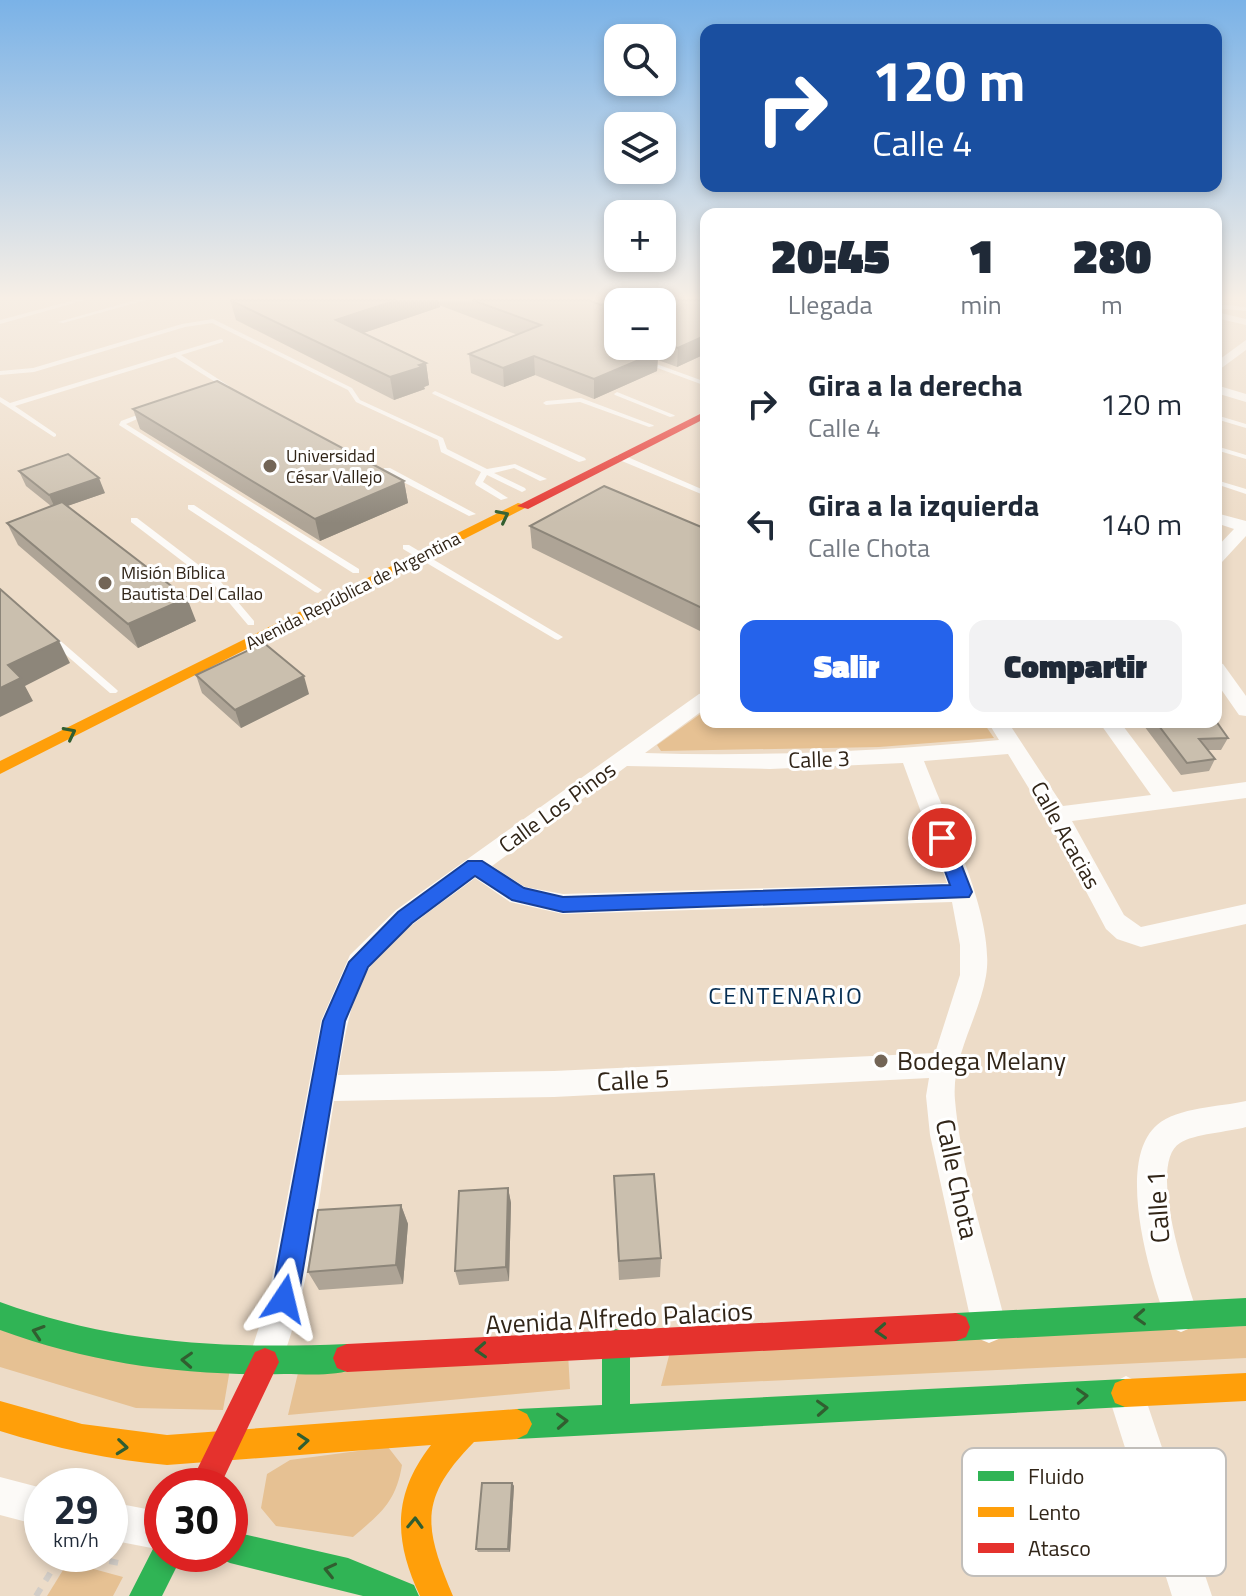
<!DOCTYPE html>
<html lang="es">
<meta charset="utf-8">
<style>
body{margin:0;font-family:"Titillium Web",sans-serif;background:#f2f2f3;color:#1f2937;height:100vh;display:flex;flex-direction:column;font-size:30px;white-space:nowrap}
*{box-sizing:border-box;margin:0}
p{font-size:26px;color:#747a83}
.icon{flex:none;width:44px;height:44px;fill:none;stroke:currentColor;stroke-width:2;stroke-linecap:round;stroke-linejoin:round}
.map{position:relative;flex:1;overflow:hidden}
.details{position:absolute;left:700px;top:208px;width:522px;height:520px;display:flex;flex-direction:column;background:#fff;border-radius:16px;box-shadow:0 4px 12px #0003}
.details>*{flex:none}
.top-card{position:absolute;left:700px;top:24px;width:522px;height:168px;border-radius:16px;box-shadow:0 4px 12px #0003;background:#1a4fa0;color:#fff;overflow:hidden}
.fabs{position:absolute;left:604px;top:24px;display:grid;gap:16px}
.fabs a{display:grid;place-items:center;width:72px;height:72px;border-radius:16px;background:#fff;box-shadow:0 4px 12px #0003;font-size:40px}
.speed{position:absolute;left:24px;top:1468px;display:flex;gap:16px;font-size:40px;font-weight:700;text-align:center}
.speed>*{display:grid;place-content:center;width:104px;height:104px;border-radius:50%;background:#fff;box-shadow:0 4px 12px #0003;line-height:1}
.speed small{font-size:20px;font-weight:400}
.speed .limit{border:12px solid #d22;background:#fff;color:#111}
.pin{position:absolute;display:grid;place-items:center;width:68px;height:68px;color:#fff;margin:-34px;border:4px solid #fff;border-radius:50%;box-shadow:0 2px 8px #0007}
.me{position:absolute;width:88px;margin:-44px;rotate:10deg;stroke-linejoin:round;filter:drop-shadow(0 0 6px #0008)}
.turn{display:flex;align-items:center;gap:28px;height:168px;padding:0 40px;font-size:36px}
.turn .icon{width:104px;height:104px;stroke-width:2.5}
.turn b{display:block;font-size:56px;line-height:68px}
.eta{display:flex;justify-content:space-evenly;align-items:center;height:136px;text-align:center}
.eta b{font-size:48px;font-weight:800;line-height:56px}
.primary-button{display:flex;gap:16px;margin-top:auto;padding:16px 40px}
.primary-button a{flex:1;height:92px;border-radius:16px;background:#2563eb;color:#fff;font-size:32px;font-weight:800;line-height:92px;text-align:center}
.primary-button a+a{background:#f2f2f3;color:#1f2937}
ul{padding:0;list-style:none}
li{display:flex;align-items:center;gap:24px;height:120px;padding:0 40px}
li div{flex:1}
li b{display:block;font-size:30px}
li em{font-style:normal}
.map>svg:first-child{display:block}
.green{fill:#e6c193}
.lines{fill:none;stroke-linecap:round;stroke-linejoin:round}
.path{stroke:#d2cdc7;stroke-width:6;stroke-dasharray:9 9;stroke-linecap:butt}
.lane{fill:#fcfaf7;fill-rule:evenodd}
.street{fill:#fcfaf7;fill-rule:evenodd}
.fast{fill:#30b455;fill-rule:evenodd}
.slow{fill:#ff9f0a;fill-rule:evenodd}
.jam{fill:#e5322d;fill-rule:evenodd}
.wall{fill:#aea496;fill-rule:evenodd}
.shaded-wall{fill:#8d867a}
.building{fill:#cabfae;stroke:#8d867a;stroke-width:2}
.oneway{stroke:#315e30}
.route{fill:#2563eb;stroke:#184099;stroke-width:2}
.poi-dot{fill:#736556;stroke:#fff;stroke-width:3}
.labels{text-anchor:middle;stroke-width:6;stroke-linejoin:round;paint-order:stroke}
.far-poi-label{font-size:18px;fill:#312518;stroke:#fff;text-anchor:start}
.far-street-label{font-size:18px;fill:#312518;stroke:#fff}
.street-label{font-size:22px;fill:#312518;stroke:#fff}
.neighbourhood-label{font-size:24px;letter-spacing:2px;fill:#062e53;stroke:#fff}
.near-poi-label{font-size:26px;fill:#312518;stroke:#fff;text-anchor:start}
.near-street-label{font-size:26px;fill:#312518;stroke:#fff}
.key{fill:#fff;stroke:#c1beba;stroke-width:2}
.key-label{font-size:22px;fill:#312518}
</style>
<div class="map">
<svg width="1246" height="1596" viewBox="0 0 1246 1596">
<rect width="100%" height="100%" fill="#eddcc8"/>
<!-- green -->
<path class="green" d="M706 710V722H983L994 738 879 747 661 751 657 745Z
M1246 1326V1358L661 1386 670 1352Z
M0 1330 230 1369 223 1410 136 1408 0 1367Z
M568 1353 570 1389 288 1415 298 1373Z
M388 1447 402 1465C396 1502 381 1513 353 1537L276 1526 261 1508 267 1474 290 1460Z
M68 1562 123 1577 113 1596H47Z"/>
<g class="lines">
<!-- path -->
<path class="path" d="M74 1554 124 1564
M36 1596 62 1554"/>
<!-- lane -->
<path class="lane" d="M75 300H85L0 324V320Z
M136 300H146L63 323 58 322Z
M1216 304 1246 307V311L1216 308Z
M213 319 352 388 360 400 443 438 447 449 487 469 515 464 547 479 540 481 514 468 494 473 525 488 526 490 522 492 487 475 483 482 508 498 501 500 476 485 475 483 481 472 441 452 438 440 356 402 348 390 212 323 185 327 34 372 0 375V371L33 368 182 324Z
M221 339 223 340V342L181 355 229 386V388H225L175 357 15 406 56 434V436L54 437 0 402V397L10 403Z
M644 361H648L706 382V386L644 363Z
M435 391 585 458 586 460 579 462 433 394 432 393Z
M617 392 674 415 675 416 670 417 615 395 614 394Z
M581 398 653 425 654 426 649 427 580 402 546 405 543 403 546 401Z
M148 411 153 412 126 424 359 569V573H353L119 425 121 421Z
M1216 415 1246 424V428L1216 419Z
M1216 446 1246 455V459L1216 450Z
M617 455H623L706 491V496L617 459Z
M384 468H390L476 514 469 516 384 472Z
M1216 480 1246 489V494L1216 484Z
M188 505H194L322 590 318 593 315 592 188 509Z
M131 518H137L221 582 254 621V625H248L215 586 131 522Z
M403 545H409L563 637 558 640 555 639 403 549Z
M53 636 56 637 116 689 118 691 116 693H110L50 641 48 639Z"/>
<!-- street -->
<path class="street" d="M1216 312 1246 319V325L1216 318Z
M1246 340V350L1216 372V362Z
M1216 385 1246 394V402L1216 393Z
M1216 513 1246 521V536L1222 562 1216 563V548L1234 529 1216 523Z
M1216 662 1223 664 1246 696V716L1239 715 1216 682Z
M706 692V708L645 753C763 757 882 751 999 740L988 722H1008L1063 806 1151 795 1099 722H1120L1173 792 1246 782V798L1072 821 1124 915 1141 927 1246 904V924L1141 947 1117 939 1106 929 1047 818 1008 754 924 761C945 816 996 918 986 976 979 1017 951 1058 955 1100 961 1171 989 1255 1006 1326L1001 1338 989 1343 977 1338 972 1326 930 1135 926 1096 929 1078 554 1097 334 1101C319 1191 312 1288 277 1373L265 1378 253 1373 248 1361 268 1299 321 1021 350 955 396 910 699 694ZM903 763 947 883 563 894 525 887 492 866 627 766 770 769ZM475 878 510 902 563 914 952 902 960 945V975L935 1053 554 1071 338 1075C344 1042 350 995 370 967 397 931 440 905 475 878Z
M1246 1101V1127C1229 1132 1193 1134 1180 1143 1146 1164 1188 1284 1198 1315L1193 1327 1181 1332 1169 1327C1151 1282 1114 1162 1157 1125 1178 1107 1220 1107 1246 1101Z
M1126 1376 1138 1382 1144 1394 1212 1596H1172L1108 1394 1114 1382Z
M0 1477 42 1488V1526L0 1515Z
M110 1502 162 1512V1550L110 1540Z"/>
<!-- fast -->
<path class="fast" d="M1246 1298V1326L956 1341 946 1337 942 1327 946 1317 956 1313Z
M0 1302C116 1344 225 1349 347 1344L357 1348 361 1358 357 1368C335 1377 307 1374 284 1374 185 1376 93 1364 0 1330Z
M616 1329 626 1333 630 1343V1404L1125 1379 1135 1383 1139 1393 1135 1403 1125 1407 517 1439 507 1434 502 1424 507 1414 517 1409 602 1405V1343L606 1333Z
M230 1531 348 1558 414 1585 419 1596H363L230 1563 219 1558 217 1554H230Z
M162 1540V1554H183L162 1596H129L156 1543Z"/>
<!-- slow -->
<path class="slow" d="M518 503 529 506 0 774V761Z
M1246 1373V1401L1125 1407 1115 1403 1111 1393 1115 1383 1125 1379Z
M0 1401 82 1424 167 1435 517 1409 527 1414 532 1424 527 1434 517 1439 474 1442C418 1499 424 1527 453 1596H420C394 1541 392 1495 431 1445L167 1465C110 1460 55 1448 0 1431Z"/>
<!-- jam -->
<path class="jam" d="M706 411V418L528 509 517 506Z
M956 1313 966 1317 970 1327 966 1337 956 1341 347 1372 337 1368 333 1358 337 1348 347 1344Z
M265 1348 275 1352 279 1362 220 1486H189L255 1352Z"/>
</g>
<!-- wall -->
<path class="wall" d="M230 300H588L601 305 614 300H706V356L703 355 677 367 658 360 657 371 594 399 535 375 504 387 471 373 469 354 518 335 439 305 440 307 363 333 426 363 429 385 424 387 425 389 394 400 236 320ZM618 302H662V346H618Z
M133 409 404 481 408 503 320 541 140 429Z
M19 471 105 493 67 506 196 621 138 648 18 545 7 523 51 506 26 486Z
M530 526 706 529V632L704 633 532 548Z
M196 675 309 694 241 728 202 693Z
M1141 722H1216L1228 738 1221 750H1208L1215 759 1209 771 1181 775Z
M614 1176 661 1258 660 1277 619 1280Z
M508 1188 511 1203 509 1281 459 1285 455 1271Z
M401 1205 408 1224 403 1284 319 1290 308 1272Z
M512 1483 514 1486 510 1552H478L476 1549Z"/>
<!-- shaded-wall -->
<path class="shaded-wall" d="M397 300H439L440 307 340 341 336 320Z
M704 336 703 355 677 367 678 348Z
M658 352 657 371 594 399V379Z
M534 356 535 375 504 387 503 368Z
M426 363 429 385 424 387 425 389 394 400 390 377Z
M99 478 105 493 56 510 49 495Z
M404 481 408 503 320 541 315 519Z
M187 598 196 621 138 648 128 624Z
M59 641 70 663 25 686 33 701 0 717V688L8 665Z
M304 676 309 694 241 728 235 710Z
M508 1188 511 1203 509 1281 506 1267Z
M401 1205 408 1224 403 1284 396 1265Z
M512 1483 514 1486 510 1552 508 1549Z"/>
<!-- building -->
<path class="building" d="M230 300H397L336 320 426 363 419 365 422 367 390 377Z
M472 300H588L601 305 614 300H706V337L704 336 678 348 662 343V302H618V346H642L658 352 594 379 534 356 503 368 469 354 541 325Z
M217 381 404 481 315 519 133 409Z
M68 454 99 478 49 495 19 471Z
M604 486 706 529V610L530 526Z
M62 502 187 598 128 624 7 523Z
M0 589 59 641 8 665 21 678 0 688Z
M264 643 304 676 235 710 196 675Z
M1216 721 1228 738 1199 739 1215 759 1187 763 1156 722Z
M654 1174 661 1258 619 1261 614 1176Z
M508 1188 506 1267 455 1271 459 1191Z
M401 1205 396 1265 308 1272 318 1210Z
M482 1483H512L508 1549H476Z"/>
<!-- one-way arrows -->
<defs><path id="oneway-chevron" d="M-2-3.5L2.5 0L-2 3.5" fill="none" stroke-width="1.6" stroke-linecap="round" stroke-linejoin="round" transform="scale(2)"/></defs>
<g class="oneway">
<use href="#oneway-chevron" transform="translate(503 516) rotate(-27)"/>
<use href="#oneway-chevron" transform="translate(70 733) rotate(-27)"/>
<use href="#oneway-chevron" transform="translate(1140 1317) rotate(177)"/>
<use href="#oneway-chevron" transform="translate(881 1331) rotate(177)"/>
<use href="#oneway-chevron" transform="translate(38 1332) rotate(-162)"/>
<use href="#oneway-chevron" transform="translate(481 1350) rotate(177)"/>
<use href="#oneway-chevron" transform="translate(187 1360) rotate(-177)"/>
<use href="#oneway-chevron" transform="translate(1082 1396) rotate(-3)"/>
<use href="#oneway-chevron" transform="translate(822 1408) rotate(-3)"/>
<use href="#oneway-chevron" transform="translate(562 1421) rotate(-3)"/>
<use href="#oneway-chevron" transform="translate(303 1441) rotate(-5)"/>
<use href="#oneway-chevron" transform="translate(122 1447) rotate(6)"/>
<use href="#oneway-chevron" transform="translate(415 1523) rotate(-88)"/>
<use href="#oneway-chevron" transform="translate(330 1570) rotate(-167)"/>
</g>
<!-- sky -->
<linearGradient id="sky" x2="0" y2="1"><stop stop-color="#7ab2e7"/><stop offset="0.57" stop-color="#f7efe6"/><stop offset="1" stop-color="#f7efe6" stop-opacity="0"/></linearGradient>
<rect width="1246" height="523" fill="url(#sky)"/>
<!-- route -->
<path class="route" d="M942 831 951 838 972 892 969 897 563 912 512 900 475 876 412 923 368 967 345 1021 298 1299 294 1309 284 1313 275 1309 271 1299 323 1021 349 962 398 912 468 861H482L524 888 563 897 950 885 933 838Z"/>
<!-- markers -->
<g class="poi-dot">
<circle cx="270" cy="466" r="8"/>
<circle cx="105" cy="583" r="8"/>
<circle cx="881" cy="1061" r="8"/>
</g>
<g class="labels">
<!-- far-poi labels -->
<g class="far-poi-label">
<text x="286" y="462">Universidad<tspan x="286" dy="21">César Vallejo</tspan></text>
<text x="121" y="579">Misión Bíblica<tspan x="121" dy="21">Bautista Del Callao</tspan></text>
</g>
<!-- far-street labels -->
<g class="far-street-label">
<text transform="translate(353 591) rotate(-27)" y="6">Avenida República de Argentina</text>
</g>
<!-- street labels -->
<g class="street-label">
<text transform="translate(819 759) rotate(-2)" y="8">Calle 3</text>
<text transform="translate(557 807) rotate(-36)" y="8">Calle Los Pinos</text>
<text transform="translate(1066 835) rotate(61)" y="8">Calle Acacias</text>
</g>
<!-- neighbourhood labels -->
<g class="neighbourhood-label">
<text x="786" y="1004">CENTENARIO</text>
</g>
<!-- near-poi labels -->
<g class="near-poi-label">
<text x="897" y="1070">Bodega Melany</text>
</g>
<!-- near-street labels -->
<g class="near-street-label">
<text transform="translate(633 1080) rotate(-3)" y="9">Calle 5</text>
<text transform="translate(957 1179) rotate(78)" y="9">Calle Chota</text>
<text transform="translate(1158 1207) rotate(-94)" y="9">Calle 1</text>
<text transform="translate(619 1318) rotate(-3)" y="9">Avenida Alfredo Palacios</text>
</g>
</g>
<!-- legend -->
<rect x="962" y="1448" width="264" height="128" rx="12" class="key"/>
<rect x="978" y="1471" width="36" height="10" fill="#30b455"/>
<rect x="978" y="1507" width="36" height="10" fill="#ff9f0a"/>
<rect x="978" y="1543" width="36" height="10" fill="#e5322d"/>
<g class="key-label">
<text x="1028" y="1484">Fluido</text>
<text x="1028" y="1520">Lento</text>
<text x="1028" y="1556">Atasco</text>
</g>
</svg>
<div class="fabs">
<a><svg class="icon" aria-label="search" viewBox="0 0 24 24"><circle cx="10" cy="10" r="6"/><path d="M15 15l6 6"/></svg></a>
<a><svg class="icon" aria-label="layers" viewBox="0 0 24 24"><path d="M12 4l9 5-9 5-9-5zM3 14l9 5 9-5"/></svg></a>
<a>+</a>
<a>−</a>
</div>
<div class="speed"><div>29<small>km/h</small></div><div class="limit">30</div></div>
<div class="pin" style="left:942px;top:838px;background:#d93025"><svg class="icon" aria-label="arrive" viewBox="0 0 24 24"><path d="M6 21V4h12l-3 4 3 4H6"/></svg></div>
<svg class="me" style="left:284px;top:1299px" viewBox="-20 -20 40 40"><path d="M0-17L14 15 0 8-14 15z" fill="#2563eb" stroke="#fff" stroke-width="4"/></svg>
<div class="top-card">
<div class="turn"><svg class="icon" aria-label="right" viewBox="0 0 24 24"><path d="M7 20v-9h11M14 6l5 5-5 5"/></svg><div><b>120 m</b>Calle 4</div></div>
</div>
<section class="details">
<div class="eta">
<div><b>20:45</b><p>Llegada</p></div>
<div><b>1</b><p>min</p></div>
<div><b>280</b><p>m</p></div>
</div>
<ul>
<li><svg class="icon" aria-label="right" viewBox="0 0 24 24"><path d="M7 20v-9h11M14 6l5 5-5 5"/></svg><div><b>Gira a la derecha</b><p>Calle 4</p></div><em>120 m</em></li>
<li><svg class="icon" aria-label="left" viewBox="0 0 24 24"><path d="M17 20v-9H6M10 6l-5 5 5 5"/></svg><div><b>Gira a la izquierda</b><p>Calle Chota</p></div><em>140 m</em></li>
</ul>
<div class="primary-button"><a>Salir</a><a>Compartir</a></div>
</section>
</div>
